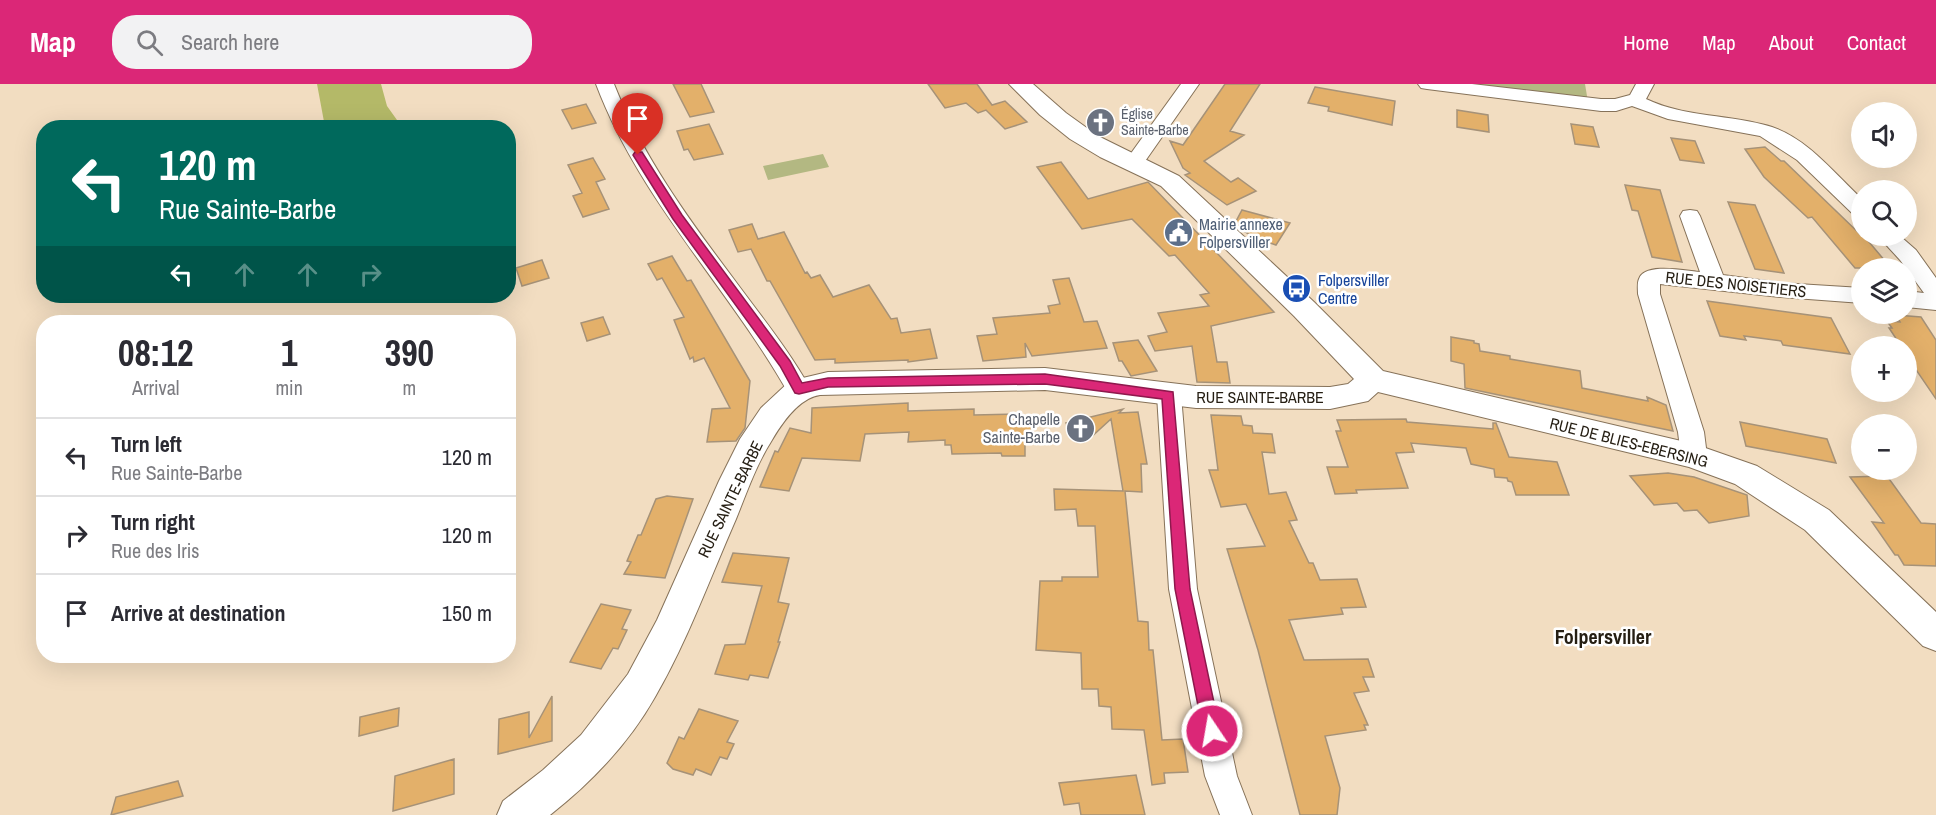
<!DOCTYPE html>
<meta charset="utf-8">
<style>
body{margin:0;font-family:"Archivo Narrow",sans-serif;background:#f2f2f3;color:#2b2b33;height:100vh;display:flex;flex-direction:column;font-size:22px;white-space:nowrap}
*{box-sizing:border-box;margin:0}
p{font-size:20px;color:#7c7c81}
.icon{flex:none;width:33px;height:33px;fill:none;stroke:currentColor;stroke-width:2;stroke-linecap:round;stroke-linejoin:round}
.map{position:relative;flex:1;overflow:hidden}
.panel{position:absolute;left:36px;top:231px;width:480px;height:348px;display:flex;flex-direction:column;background:#fff;border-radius:24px;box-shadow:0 6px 24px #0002}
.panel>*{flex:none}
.top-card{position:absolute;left:36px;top:36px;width:480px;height:183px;border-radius:24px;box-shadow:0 6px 24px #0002;background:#00695c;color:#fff;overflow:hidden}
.tools{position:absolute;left:1851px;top:18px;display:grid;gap:12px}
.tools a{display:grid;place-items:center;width:66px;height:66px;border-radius:50%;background:#fff;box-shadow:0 6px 24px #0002;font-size:30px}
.pin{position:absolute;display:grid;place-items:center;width:51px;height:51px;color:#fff;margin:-62px -26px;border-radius:50% 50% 50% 0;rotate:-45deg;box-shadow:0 0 6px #0007}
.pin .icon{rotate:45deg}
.me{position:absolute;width:66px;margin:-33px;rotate:348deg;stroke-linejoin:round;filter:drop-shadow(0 0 4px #0008)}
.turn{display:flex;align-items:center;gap:21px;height:126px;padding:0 24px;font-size:27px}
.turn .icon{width:78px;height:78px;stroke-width:2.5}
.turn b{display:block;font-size:42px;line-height:51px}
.lanes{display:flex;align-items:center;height:57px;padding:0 24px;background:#0003;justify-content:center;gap:30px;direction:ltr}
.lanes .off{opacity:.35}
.eta{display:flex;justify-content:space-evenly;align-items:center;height:102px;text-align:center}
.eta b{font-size:36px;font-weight:700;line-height:42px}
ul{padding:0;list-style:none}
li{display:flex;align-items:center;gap:18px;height:78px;padding:0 24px;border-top:2px solid #e1e1e2}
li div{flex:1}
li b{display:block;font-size:22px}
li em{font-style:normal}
header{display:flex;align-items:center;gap:36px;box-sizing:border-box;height:84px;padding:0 30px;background:#db2777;color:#fff}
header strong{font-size:28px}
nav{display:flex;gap:33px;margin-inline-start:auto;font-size:21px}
.search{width:420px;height:54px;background:#f2f2f3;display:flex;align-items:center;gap:15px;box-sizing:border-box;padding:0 21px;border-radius:24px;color:#7c7c81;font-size:22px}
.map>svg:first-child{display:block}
.green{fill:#b3b882}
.forest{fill:#b4b968}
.building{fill:#e3b06a;stroke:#a69278;stroke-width:1.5}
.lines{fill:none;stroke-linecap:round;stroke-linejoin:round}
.minor-casing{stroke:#867259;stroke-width:2}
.tertiary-casing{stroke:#867259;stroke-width:2}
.minor{fill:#fff;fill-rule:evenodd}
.tertiary{fill:#fff;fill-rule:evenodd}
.route{fill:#db2777;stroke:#8e194d;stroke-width:1.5}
.labels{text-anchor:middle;stroke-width:5;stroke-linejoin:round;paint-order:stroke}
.far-worship-label{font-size:14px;fill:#5b616d;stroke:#fff;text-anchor:start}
.service-label{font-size:16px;fill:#4e5e75;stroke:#fff;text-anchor:start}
.transit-label{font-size:16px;fill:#164399;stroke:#fff;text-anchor:start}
.street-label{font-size:16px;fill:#251e13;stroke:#fff}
.worship-label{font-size:16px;fill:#5b616d;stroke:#fff;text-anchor:end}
.quarter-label{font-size:20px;font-weight:bold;fill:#251e13;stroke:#fff}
</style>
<header>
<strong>Map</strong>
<div class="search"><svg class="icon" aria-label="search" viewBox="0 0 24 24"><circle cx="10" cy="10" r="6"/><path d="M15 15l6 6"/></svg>Search here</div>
<nav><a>Home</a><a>Map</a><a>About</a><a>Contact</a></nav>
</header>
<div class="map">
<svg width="1936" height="731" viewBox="0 0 1936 731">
<rect width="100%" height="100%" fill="#f2ddc1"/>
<!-- green -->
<path class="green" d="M1479 0H1585L1588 18 1479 4Z
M823 70 829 83 768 96 763 82Z"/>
<!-- forest -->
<path class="forest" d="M317 0H381L387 22 402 43H325Z"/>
<!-- building -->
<path class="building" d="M673 0H701L714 28 690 33Z
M928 0H977L992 21 1005 17 1027 38 1005 45 986 26 978 29 966 19 945 24Z
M1225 0H1260L1230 47 1244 51 1204 77 1231 98 1238 94 1256 107 1227 121 1185 91 1190 89 1183 84 1170 57 1183 61Z
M1315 3 1395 17 1392 41 1328 27 1329 23 1308 19Z
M586 20 596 39 572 45 562 26Z
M1457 26 1488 31 1489 48 1457 43Z
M709 40 723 70 694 76 688 65 684 66 677 47Z
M1571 40 1593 43 1599 63 1575 60Z
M1671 54 1695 57 1704 79 1680 76Z
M1765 63 1781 77H1784L1862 152H1864L1891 184H1855L1812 133 1808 134 1764 93 1745 65Z
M593 74 605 95 596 98 609 125 583 133 573 112 582 109 568 81Z
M1061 78 1088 115 1148 98 1274 228 1211 242 1217 278H1227L1230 299 1197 298 1192 262 1155 267 1148 252 1167 248 1158 229 1209 222 1200 211 1209 209 1175 171 1169 172 1132 135 1082 145 1037 83Z
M1625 101 1660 106 1682 178 1652 173 1638 127 1632 126Z
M1728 118 1755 121 1784 189 1755 185Z
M1242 126 1290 139 1276 161 1255 154 1234 141Z
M752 140 758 155 784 148 805 189 807 188 811 194 820 191 833 213 869 201 891 235 897 234 901 249 930 245 937 274 908 278V276L835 279V275L815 276 770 197H767L751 165 738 168 729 146Z
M672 172 687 197 691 196 750 297 745 344 736 357 707 358 712 325 730 324 704 274 694 278 693 273 690 275 674 236 684 233 662 194 657 196 648 180Z
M542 176 549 194 522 202 516 184Z
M1069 194 1084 238 1097 237 1107 264 1032 272 1025 259 1026 273 983 277 977 252 997 250 993 234 1050 229 1048 222 1060 220 1053 196Z
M1707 217 1831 234 1850 270 1783 261 1781 257 1744 252 1746 256 1720 252Z
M1896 231 1921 233 1936 256V315L1906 271V262H1901L1889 244H1892L1887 237 1900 238Z
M603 233 610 250 587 257 581 239Z
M1451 253 1474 257V259L1479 260 1480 267 1510 272V275L1580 287 1582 304 1648 317 1647 313 1666 321 1673 347 1465 304 1464 280 1451 277Z
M1138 256 1157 287 1131 292 1122 277H1119L1113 259Z
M908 319V327L974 325V331L1020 330V335H1031L1032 358 1025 359V372H1002L1001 369 952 370 951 361H945V356L908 358 909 348 865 350 860 377 802 374 789 407 760 403 775 367 778 368 790 344 811 349 812 324Z
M1123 325 1119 329 1138 328 1147 380H1141L1142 408 1125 407 1138 537 1148 538 1149 566H1153L1162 656 1183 655 1188 688 1164 689 1165 699 1152 701 1144 646 1112 645 1111 623 1099 622 1098 605H1082L1081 569 1036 566 1040 497H1062V493H1098L1095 442H1078L1076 425 1055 426 1054 405 1123 407 1111 335 1088 356 1075 355 1066 339Z
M1211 331 1241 332 1243 341 1252 342 1253 349 1272 350 1275 369 1262 368 1269 410 1286 408 1297 436 1289 437 1309 479H1313L1320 496 1357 495 1366 523 1341 524 1343 530 1289 536 1304 576 1368 575 1374 593H1363L1369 607 1354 609 1368 641H1364L1366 646 1325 652 1340 704 1337 731H1300L1258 566 1227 465 1265 462 1246 420 1221 423 1209 386H1218Z
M1406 335 1407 338 1493 345V339H1496L1509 373 1557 378 1569 411H1516L1512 398 1508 397 1507 394 1495 393 1494 385 1471 380 1466 364 1411 359 1414 368 1396 369 1408 404 1356 406 1357 409 1335 410 1327 383H1348L1336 347H1341L1337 336Z
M1740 338 1827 355 1836 379 1746 362Z
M1668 389 1694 393 1747 411 1749 432 1709 439 1697 426 1684 427 1677 419 1654 421 1630 392Z
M1887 392 1921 439 1936 440V482L1904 481 1898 471H1895L1872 438 1884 439 1850 393Z
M667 412 693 415 665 494 624 490 631 478 627 477 638 451H641L656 415Z
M733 469 789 474 778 518 789 520 778 558H780L768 594 750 591 748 596 715 590 725 561 745 560 762 502 722 498Z
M601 520 631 526 622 545 627 546 618 565 613 564 601 585 570 578Z
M552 612V657L498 670 499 635 529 628V654Z
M399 624 398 642 359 652 360 633Z
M699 625 738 637 727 658 734 660 727 675 720 673 711 691 696 685 693 691 673 685 667 679 679 653 684 655Z
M454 675V710L393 727 395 692Z
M1136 691 1145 731H1081L1079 719 1064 721 1059 699Z
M178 697 183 712 111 731 116 713Z"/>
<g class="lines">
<defs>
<path id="minor" d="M596 0H614C642 71 687 133 733 194 760 231 789 266 811 306L808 312 799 315 790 312C730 205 640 117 596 0Z
M1181 0H1199L1141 83H1127L1124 79Z
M1418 0H1472L1601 15H1615L1630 11 1636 0H1654L1646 15C1686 34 1730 30 1772 43 1808 55 1835 90 1862 115V133L1855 132 1797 76 1760 52 1668 35 1632 22 1616 27H1601L1427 5 1421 4Z
M1690 126 1697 127 1700 132 1723 191 1781 199 1862 204V219L1781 213 1660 200V210L1704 348 1707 372 1703 379 1694 382 1685 379 1681 372 1678 348 1638 210C1638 206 1637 199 1639 195 1644 178 1687 187 1700 188L1680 132 1683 127Z
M1878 152H1900L1916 166 1936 194V226L1906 223V207L1924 209 1900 176Z
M1169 302 1178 305 1181 311 1197 505 1237 692 1252 731H1220L1205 692 1169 505 1157 311 1160 305Z"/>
<path id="tertiary" d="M1009 0H1033L1066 29 1098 52 1179 92 1314 218 1383 287 1694 360 1757 382 1829 426 1936 528V567L1923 562 1805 446 1735 400 1689 383 1378 308 1368 317 1330 325 1196 324 1045 306 820 311C799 314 782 339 772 356 756 381 747 408 736 435 710 494 688 556 655 613 629 659 592 698 550 731H497L503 717 543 686 581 651 628 590 657 536 719 397 740 355 761 324 790 297 828 288 1045 284 1196 302 1330 303 1348 300 1354 295 1294 232 1161 102 1100 73 1070 55 1040 31Z"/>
</defs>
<!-- minor casing -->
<use href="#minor" class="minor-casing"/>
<!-- tertiary casing -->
<use href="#tertiary" class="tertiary-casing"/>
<!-- minor -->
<use href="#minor" class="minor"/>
<!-- tertiary -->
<use href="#tertiary" class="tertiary"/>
</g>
<!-- route -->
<path class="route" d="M635 68H642L682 131 790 277 802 299 828 294 1045 290 1173 308 1190 505 1220 647 1217 653 1212 655 1206 653 1203 647 1175 505 1162 315 1045 300 828 303 799 310 795 309 780 282 673 135 633 71Z"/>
<!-- icons -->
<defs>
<symbol id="church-disc" viewBox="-11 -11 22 22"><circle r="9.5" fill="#6b7280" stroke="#fff"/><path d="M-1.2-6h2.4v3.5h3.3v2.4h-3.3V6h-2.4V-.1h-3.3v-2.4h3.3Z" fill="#fff"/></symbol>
<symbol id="civic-disc" viewBox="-11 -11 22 22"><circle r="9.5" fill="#5c6f8a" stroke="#fff"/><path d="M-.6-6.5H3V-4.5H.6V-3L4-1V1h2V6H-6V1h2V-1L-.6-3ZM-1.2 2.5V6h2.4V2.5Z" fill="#fff"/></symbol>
<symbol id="bus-disc" viewBox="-11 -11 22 22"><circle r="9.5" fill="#1a4fb4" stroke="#fff"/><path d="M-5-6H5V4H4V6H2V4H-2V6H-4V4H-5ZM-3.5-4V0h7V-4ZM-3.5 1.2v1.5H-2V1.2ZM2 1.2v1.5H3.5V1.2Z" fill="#fff"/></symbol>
</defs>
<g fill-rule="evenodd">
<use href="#church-disc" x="1084" y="22" width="33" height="33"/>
<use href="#civic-disc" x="1162" y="132" width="33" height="33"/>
<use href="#bus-disc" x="1280" y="188" width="33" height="33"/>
<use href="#church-disc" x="1064" y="328" width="33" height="33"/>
</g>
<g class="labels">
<!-- far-worship labels -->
<g class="far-worship-label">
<text x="1121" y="35">Église<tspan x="1121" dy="16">Sainte-Barbe</tspan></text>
</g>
<!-- service labels -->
<g class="service-label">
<text x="1199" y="146">Mairie annexe<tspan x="1199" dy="18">Folpersviller</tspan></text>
</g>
<!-- transit labels -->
<g class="transit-label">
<text x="1318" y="202">Folpersviller<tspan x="1318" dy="18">Centre</tspan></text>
</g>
<!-- street labels -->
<g class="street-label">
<text transform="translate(1736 200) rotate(6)" y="6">RUE DES NOISETIERS</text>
<text x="1260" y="319">RUE SAINTE-BARBE</text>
<text transform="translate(1629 358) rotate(14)" y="6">RUE DE BLIES-EBERSING</text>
<text transform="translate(730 415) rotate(-64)" y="6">RUE SAINTE-BARBE</text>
</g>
<!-- worship labels -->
<g class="worship-label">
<text x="1060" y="341">Chapelle<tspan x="1060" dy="18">Sainte-Barbe</tspan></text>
</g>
<!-- quarter labels -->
<g class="quarter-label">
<text x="1603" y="560">Folpersviller</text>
</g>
</g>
</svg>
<div class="tools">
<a><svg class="icon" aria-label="sound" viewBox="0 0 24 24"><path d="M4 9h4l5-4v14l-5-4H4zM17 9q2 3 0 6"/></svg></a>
<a><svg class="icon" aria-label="search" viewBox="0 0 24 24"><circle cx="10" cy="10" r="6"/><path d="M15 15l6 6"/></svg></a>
<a><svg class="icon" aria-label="layers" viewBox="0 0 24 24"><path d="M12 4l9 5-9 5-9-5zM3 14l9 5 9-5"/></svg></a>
<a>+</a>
<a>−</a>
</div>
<div class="pin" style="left:638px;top:71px;background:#d93025"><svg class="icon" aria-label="arrive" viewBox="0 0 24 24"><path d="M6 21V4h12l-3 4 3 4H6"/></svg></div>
<svg class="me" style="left:1212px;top:647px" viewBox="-20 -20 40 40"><circle r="17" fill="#db2777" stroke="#fff" stroke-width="3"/><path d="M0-11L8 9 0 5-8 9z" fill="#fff"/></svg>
<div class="top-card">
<div class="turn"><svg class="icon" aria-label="left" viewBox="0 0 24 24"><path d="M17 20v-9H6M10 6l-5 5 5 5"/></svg><div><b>120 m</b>Rue Sainte-Barbe</div></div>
<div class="lanes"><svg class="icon" aria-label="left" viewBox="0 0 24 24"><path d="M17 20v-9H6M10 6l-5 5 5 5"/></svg><svg class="icon off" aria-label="ahead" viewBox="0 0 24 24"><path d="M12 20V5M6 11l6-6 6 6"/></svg><svg class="icon off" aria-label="ahead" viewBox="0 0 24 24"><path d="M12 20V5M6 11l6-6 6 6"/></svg><svg class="icon off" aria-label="right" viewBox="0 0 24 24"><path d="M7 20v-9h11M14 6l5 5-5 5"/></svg></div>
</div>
<section class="panel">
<div class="eta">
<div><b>08:12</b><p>Arrival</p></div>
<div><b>1</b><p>min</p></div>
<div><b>390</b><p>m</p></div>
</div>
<ul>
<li><svg class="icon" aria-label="left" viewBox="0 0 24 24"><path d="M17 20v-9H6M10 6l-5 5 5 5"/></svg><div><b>Turn left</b><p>Rue Sainte-Barbe</p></div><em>120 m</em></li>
<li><svg class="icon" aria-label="right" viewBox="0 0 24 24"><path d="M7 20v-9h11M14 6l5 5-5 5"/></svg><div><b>Turn right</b><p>Rue des Iris</p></div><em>120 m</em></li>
<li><svg class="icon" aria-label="arrive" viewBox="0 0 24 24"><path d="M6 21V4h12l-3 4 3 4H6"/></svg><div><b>Arrive at destination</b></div><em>150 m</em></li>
</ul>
</section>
</div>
